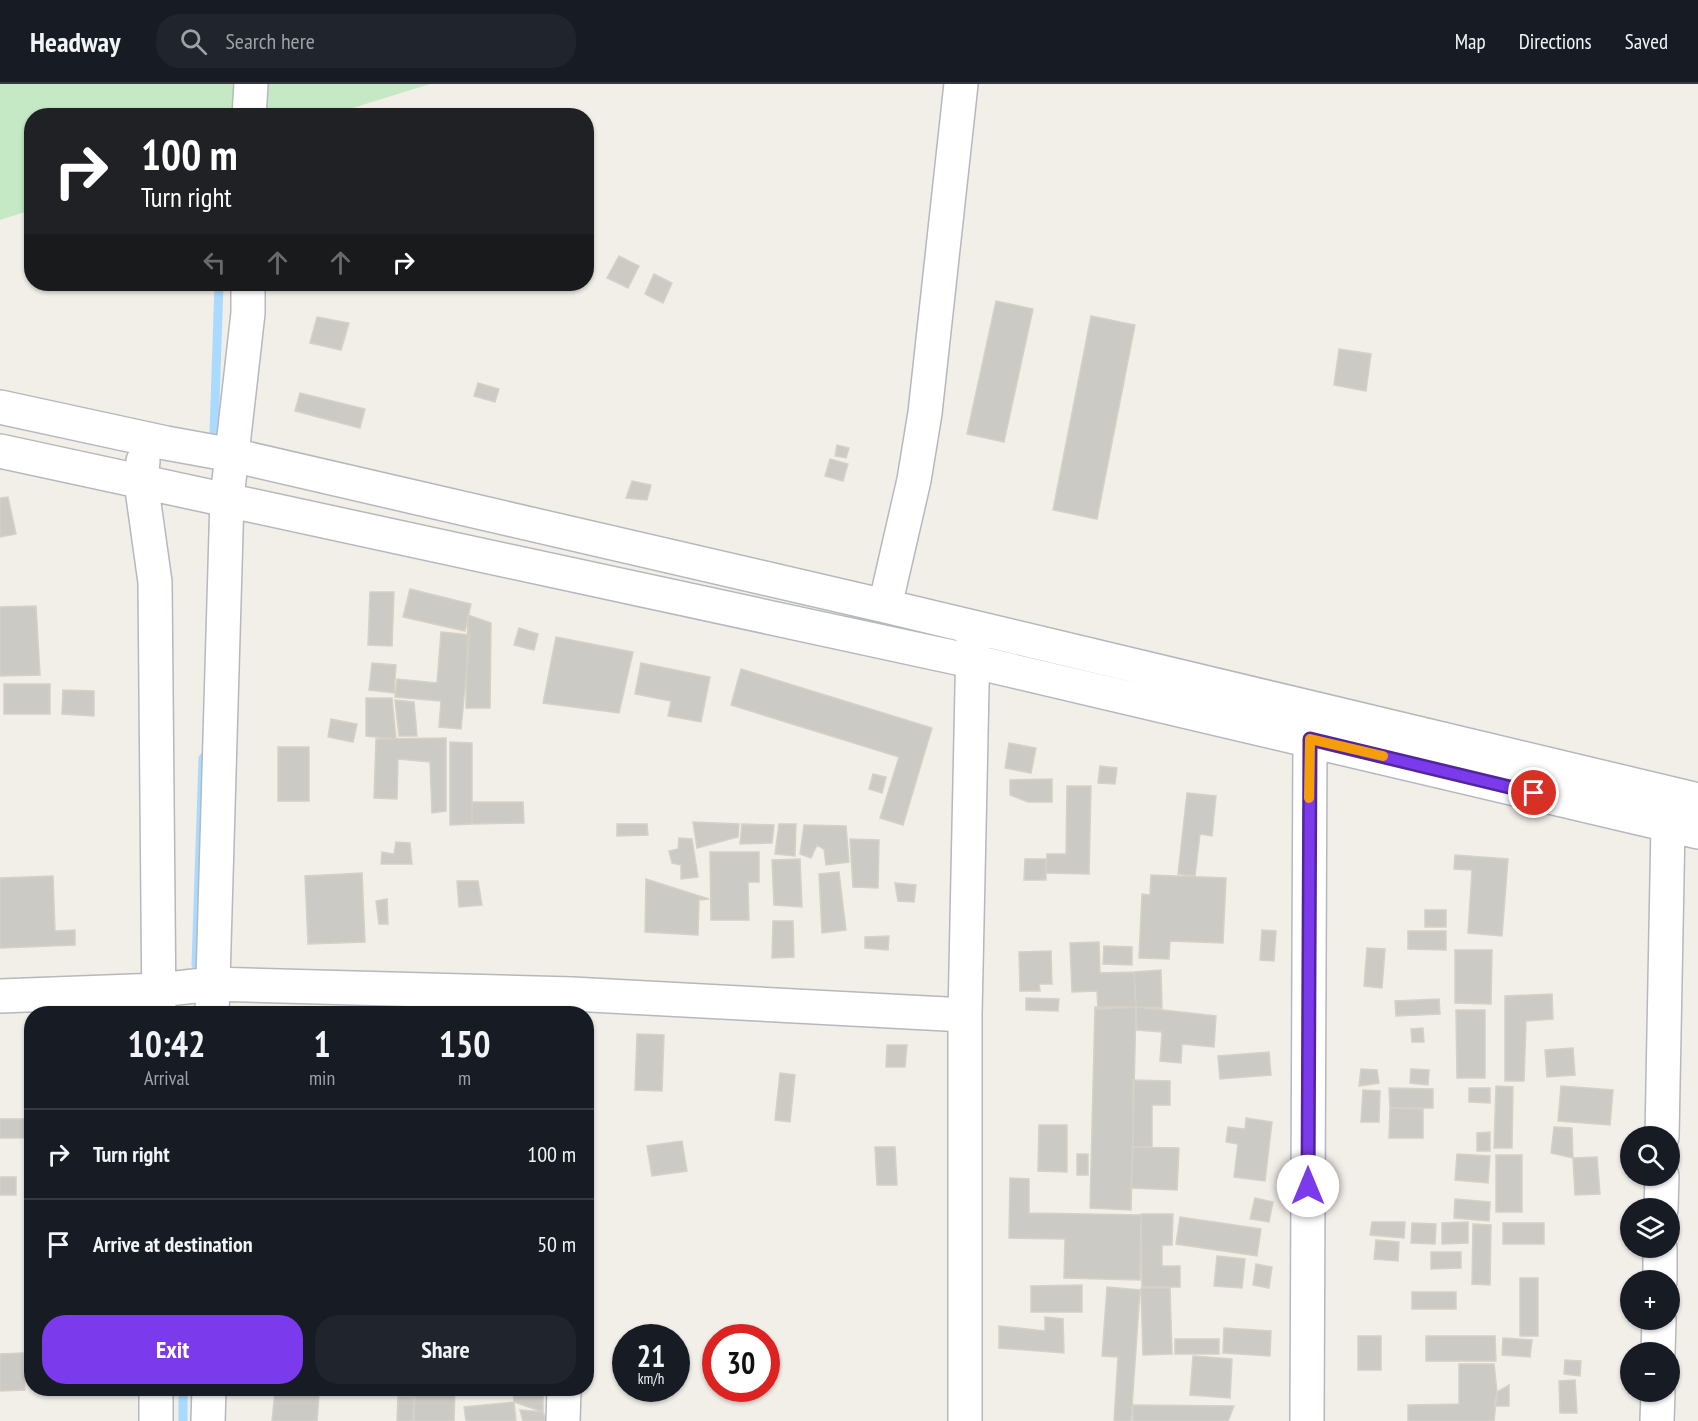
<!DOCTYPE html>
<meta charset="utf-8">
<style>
body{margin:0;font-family:"PT Sans Narrow",sans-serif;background:#20242c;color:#f1f3f6;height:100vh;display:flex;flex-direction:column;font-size:22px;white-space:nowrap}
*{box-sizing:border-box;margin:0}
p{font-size:20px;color:#9ea1a6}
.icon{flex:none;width:33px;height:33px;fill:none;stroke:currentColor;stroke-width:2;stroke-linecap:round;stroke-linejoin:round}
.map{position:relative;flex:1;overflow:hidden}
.drawer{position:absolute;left:24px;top:922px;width:570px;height:390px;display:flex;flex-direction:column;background:#171b24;border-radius:24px;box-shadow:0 2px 4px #0004}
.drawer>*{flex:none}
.hud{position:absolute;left:24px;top:24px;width:570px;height:183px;border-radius:24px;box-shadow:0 2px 4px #0004;background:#202124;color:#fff;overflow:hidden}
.fabs{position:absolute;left:1620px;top:1042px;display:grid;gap:12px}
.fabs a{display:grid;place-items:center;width:60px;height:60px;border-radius:50%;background:#171b24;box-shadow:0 2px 4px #0004;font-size:30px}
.speed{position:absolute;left:612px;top:1240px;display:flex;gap:12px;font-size:30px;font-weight:700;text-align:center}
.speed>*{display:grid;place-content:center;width:78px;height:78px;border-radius:50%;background:#171b24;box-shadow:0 2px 4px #0004;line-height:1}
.speed small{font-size:15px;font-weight:400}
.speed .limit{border:9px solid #d22;background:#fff;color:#111}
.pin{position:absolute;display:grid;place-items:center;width:51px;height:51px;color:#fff;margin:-26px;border:3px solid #fff;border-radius:50%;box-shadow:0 2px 6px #0007}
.me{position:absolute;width:66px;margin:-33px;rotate:0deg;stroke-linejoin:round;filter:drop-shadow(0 0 4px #0008)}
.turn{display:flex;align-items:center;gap:21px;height:126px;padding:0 18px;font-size:27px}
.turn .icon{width:78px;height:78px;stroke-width:2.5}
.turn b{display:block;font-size:42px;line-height:51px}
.lanes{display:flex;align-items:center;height:57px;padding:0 18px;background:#0003;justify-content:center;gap:30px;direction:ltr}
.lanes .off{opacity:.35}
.eta{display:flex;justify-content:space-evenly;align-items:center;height:102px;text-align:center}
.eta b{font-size:36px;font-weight:700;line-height:42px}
.cta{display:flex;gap:12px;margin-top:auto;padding:12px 18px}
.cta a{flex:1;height:69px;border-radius:24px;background:#7c3aed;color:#fff;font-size:24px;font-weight:700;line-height:69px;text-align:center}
.cta a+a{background:#20242c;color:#f1f3f6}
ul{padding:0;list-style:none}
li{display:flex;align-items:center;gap:18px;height:90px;padding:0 18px;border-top:2px solid #363941}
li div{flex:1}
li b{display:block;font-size:22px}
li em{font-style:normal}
header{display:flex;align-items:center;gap:36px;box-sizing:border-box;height:84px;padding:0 30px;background:#171b24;border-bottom:2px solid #363941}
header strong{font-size:28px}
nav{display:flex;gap:33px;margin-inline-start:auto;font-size:21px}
.search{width:420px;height:54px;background:#20242c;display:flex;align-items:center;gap:15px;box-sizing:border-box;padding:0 21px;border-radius:24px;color:#9ea1a6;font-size:22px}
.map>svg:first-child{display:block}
.green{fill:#c5e8c5}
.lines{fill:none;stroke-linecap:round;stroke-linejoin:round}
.stream{stroke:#aadaff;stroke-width:9}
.building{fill:#cccac5;stroke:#d6d1c6;stroke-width:1.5}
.minor-casing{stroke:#b5b8bc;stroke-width:36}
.minor{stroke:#fff;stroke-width:33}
.route-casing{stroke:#51269a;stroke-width:15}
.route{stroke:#7c3aed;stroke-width:10}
.slow{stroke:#f59e0b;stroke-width:10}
</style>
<header>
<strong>Headway</strong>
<div class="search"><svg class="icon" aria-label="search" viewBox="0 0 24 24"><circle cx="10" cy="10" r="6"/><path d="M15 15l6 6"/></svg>Search here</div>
<nav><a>Map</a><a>Directions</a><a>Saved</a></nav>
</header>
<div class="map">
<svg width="1698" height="1337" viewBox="0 0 1698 1337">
<rect width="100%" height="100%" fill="#f1efe8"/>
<!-- green -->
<path class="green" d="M0 0H430L330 31 32 32 31 126 0 136Z"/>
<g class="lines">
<!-- stream -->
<path class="stream" d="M225 32V29
M214 349 219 200
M196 881 203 674
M183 1337V1305"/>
</g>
<!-- building -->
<path class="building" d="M619 172 639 182 628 204 607 194Z
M654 190 672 199 663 219 645 210Z
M996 217 1033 225 1004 358 967 350Z
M1091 232 1135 241 1097 435 1053 426Z
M317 233 349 239 341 266 310 259Z
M1339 265 1371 270 1366 307 1334 301Z
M478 299 499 305 495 318 474 312Z
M300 309 365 325 360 344 295 327Z
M837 361 849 364 846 374 835 372Z
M830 375 848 380 843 397 825 392Z
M632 397 651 401 647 416 626 414Z
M8 413 16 450 0 453V414Z
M410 505 471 520 465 547 403 533Z
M370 508H394L392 562 368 561Z
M36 522 40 591 0 592V523Z
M468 531 491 539 490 624H466Z
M519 544 538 550 534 566 514 561Z
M441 548 470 551 461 645 439 643 441 617 395 613 397 595 437 599Z
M556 553 633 568 619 629 543 619Z
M372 579 396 581 394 609 369 606Z
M641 579 710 593 701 638 668 632 671 617 635 610Z
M741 585 932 644 903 741 880 734 899 673 731 621Z
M4 600H50V630H4Z
M63 606 94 607V632L62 630Z
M366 614H392L396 655 366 652Z
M395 616 414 618 417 652H399Z
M331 635 357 640 353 658 328 653Z
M446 654V727L432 729 430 678 398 675 397 715 374 714 376 655Z
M450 658 472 659V740L450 741Z
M1009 659 1036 664 1031 689 1005 684Z
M278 663H309V717H278Z
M1100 682 1117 684 1115 700 1098 699Z
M873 690 886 693 882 709 869 705Z
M1052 695V718H1028L1010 711V696Z
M1067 702H1091L1089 790 1046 789 1047 770H1066Z
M1187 709 1216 712 1212 752 1200 750 1195 792 1178 790Z
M472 718H523L524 739 472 740Z
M693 738 739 740 738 753 697 764Z
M617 740H647L648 751 617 752Z
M742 740 774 741 772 759 740 760Z
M779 740H796L795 772 775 770Z
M804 741 846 742 849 778 826 781 824 765 817 761 811 774 800 770Z
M679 754 692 755 698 793 681 795V781L672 779 669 767 678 765Z
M850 755 879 756 878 804 853 803Z
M396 758 410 759 412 780H381L382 768 394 770Z
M710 768H759V798H748L749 836H711Z
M1455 771 1508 775 1502 852 1468 849 1472 786 1454 785Z
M800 775 802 823 774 821 772 776Z
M1025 775H1046V796H1024Z
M839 788 846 846 822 849 819 790Z
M362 789 365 858 308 860 305 792Z
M1151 791 1226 794 1223 859 1170 857 1169 875 1139 874 1142 810 1150 811Z
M53 792 55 847 75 846V861L0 864V794Z
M646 795 709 815 699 816 698 851 645 848Z
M457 797H478L482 821 459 823Z
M895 799 916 801 914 818 898 817Z
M387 815 388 840H379L376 817Z
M1425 826H1446V843H1425Z
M773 837H793L794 873 772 874Z
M1262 846 1276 847 1274 877 1260 876Z
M1408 847H1446V866L1408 865Z
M889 852 888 866 865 864V853Z
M1099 858 1100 889 1134 888 1136 923 1098 925 1097 907 1072 908 1070 859Z
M1104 862 1132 863V881L1103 880Z
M1367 864 1385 865 1382 904 1364 902Z
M1455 866H1492L1491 920 1455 919Z
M1051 867 1052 900H1039L1040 907H1020L1019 868Z
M1161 886 1162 924 1136 923 1134 888Z
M1552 910 1553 935 1526 937 1524 997H1505V912Z
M1026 914 1059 915 1058 927 1026 926Z
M1439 915 1440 930 1396 932 1395 917Z
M1095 923H1136L1131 1126 1090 1124Z
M1136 923 1216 932 1214 963 1182 960 1181 979 1160 977 1162 948 1137 946Z
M1456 926H1485V994H1457Z
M1423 944 1424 958H1412L1411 945Z
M637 950 664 951 662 1007 635 1006Z
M887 961H907L905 983H886Z
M1573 964 1575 991 1547 993 1545 966Z
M1269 968 1271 991 1220 995 1218 972Z
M1361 985 1377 986 1379 999 1359 1002Z
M1411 985 1429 986 1428 1001 1410 999Z
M780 989 795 991 790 1038 775 1036Z
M1133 996 1170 997V1021H1152V1063H1133Z
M1496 1002 1513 1003 1512 1064H1494Z
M1561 1002 1613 1006 1610 1041 1558 1037Z
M1389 1004 1433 1005V1024H1390Z
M1469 1004H1490V1019L1469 1018Z
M1363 1006 1380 1007 1379 1038H1361Z
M1390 1024 1423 1025V1054H1389Z
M1246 1034 1272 1038 1265 1097 1234 1093 1238 1060 1226 1058 1228 1043 1245 1045Z
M0 1035H32V1054H0Z
M1039 1041H1067V1088L1038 1087Z
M1554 1043 1572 1044 1573 1074 1551 1069Z
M1490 1048V1067H1477V1049Z
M682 1057 687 1087 652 1092 647 1062Z
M875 1063H895L897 1101H877Z
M1133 1063 1179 1064 1177 1106 1131 1104Z
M1077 1070H1088V1091H1077Z
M1457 1070 1490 1072 1488 1099 1455 1096Z
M1496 1071H1522V1128H1496Z
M1597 1073 1600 1110 1575 1111 1573 1074Z
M0 1093H16V1111H0Z
M1010 1094 1029 1095V1129L1141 1131 1140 1196 1064 1194 1065 1155 1009 1154Z
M1255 1114 1273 1118 1269 1138 1250 1135Z
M1455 1115 1490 1118 1489 1137 1454 1134Z
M1141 1130H1173L1172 1161H1162V1182H1180V1203H1142Z
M1180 1133 1261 1145 1257 1172 1176 1160Z
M1372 1138H1405L1404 1154 1370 1151Z
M1468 1138V1159L1442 1160V1139Z
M1412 1139 1436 1140 1435 1160 1411 1159Z
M1503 1139H1544V1160H1503Z
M1473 1140 1491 1141 1490 1201 1472 1200Z
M1376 1156 1399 1158 1398 1177 1374 1175Z
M1431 1168H1461V1184L1431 1185Z
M1217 1172 1245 1175 1242 1204 1214 1202Z
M1256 1180 1272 1183 1269 1204 1253 1201Z
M1520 1194H1538V1252H1520Z
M1082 1201V1228H1031V1202Z
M1107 1203 1140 1206 1131 1337H1114L1118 1273 1102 1272Z
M1141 1204H1170L1172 1270 1143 1271Z
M1412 1208H1456V1225H1412Z
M1045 1233 1063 1235 1064 1269 999 1264V1242L1045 1247Z
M1224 1244 1271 1247 1270 1272 1223 1269Z
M1358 1252H1381V1286H1358Z
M1426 1252H1495L1496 1277H1426Z
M1503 1254 1532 1256 1530 1273 1502 1271Z
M1175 1255H1219V1270H1175Z
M23 1269 25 1306 0 1307V1270Z
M1193 1272 1232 1275 1230 1314 1190 1311Z
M1565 1276 1581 1277 1580 1292 1564 1290Z
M1459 1280H1494L1497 1308 1494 1337H1408V1321L1459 1320Z
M1575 1296 1577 1329H1560L1559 1297Z
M1509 1301V1322H1494L1497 1308Z
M415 1305H455L454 1337H414Z
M513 1305H543V1328L514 1318Z
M275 1307 319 1311 317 1337H272Z
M398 1312 414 1313 413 1337H397Z
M514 1318 516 1337H466L464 1323Z
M1133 1321 1234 1322 1228 1337H1133Z
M520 1326 543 1328 546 1337H523Z"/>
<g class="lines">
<defs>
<path id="minor" d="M249 32 251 0
M0 323 166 359 232 371 885 522 1698 716
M0 367 971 577 1698 748
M143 377 141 398 155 498 159 930
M885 522 914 396 925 329 961 0
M0 912 159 906 212 900 572 910 965 931
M212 930 227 414 248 229V200
M1662 1053 1668 741
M1661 1125 1662 1092
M1660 1197V1164
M1658 1269 1659 1236
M156 1337V1305
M208 1337 209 1305
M563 1337 564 1305
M965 1337V931L973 557
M1307 1337 1310 655
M1657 1337 1658 1308"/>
</defs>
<!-- minor casing -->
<use href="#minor" class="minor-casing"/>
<!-- minor -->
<use href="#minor" class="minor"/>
</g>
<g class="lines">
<defs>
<path id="route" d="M1308 1102 1310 655 1534 709"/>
</defs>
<!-- route casing -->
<use href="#route" class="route-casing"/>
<!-- route -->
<use href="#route" class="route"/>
<!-- slow -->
<path class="slow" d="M1309 714 1310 655 1383 672"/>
</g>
</svg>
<div class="fabs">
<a><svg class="icon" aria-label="search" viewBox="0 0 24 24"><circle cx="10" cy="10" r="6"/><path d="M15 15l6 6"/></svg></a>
<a><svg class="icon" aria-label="layers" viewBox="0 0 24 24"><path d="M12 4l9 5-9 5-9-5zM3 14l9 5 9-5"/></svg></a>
<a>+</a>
<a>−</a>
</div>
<div class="speed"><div>21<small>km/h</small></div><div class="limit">30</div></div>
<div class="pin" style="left:1534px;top:709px;background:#d93025"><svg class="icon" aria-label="arrive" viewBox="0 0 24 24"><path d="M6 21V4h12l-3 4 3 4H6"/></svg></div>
<svg class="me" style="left:1308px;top:1102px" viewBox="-20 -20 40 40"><circle r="19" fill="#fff"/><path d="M0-13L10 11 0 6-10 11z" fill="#7c3aed"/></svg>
<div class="hud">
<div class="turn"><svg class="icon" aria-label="right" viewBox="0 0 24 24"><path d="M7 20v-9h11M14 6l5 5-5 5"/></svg><div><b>100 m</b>Turn right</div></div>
<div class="lanes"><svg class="icon off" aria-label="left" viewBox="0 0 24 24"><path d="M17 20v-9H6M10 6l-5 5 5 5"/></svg><svg class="icon off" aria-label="ahead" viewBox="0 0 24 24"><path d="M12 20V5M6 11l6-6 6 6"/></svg><svg class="icon off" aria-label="ahead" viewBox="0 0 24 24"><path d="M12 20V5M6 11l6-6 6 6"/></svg><svg class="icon" aria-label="right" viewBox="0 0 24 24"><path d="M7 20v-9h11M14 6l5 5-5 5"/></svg></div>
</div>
<section class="drawer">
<div class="eta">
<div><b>10:42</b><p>Arrival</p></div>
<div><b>1</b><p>min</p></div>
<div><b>150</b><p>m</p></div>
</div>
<ul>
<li><svg class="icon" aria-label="right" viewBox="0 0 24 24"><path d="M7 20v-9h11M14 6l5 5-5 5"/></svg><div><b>Turn right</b></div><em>100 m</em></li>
<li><svg class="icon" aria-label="arrive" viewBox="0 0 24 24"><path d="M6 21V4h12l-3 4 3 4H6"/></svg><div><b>Arrive at destination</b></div><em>50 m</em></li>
</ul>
<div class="cta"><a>Exit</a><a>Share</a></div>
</section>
</div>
